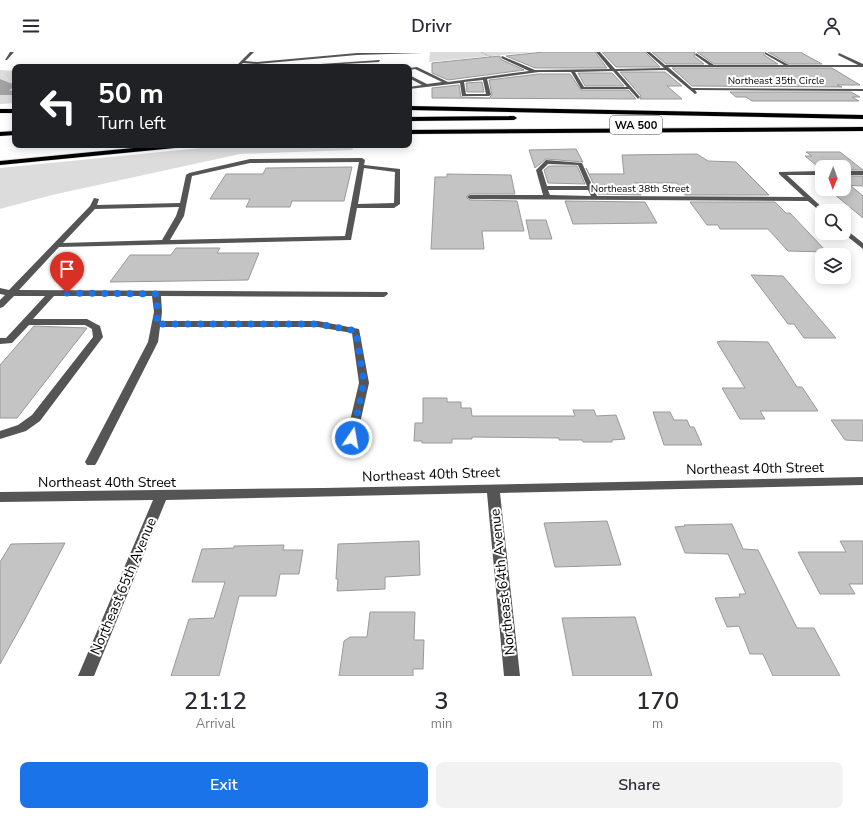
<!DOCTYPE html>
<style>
body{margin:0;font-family:"Nunito Sans",sans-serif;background:#f2f2f3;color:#2b2b33;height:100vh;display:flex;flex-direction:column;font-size:15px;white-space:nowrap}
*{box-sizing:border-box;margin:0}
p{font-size:13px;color:#7c7c81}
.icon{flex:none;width:22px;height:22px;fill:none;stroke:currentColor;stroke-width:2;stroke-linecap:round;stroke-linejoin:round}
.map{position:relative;height:624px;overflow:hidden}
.sheet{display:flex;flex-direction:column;background:#fff;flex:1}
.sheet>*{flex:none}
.top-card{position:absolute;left:12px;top:12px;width:400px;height:84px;border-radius:8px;box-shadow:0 2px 10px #0003;background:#202124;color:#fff;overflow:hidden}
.needle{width:26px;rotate:181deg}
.controls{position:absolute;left:815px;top:108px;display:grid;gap:8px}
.controls a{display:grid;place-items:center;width:36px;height:36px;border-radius:8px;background:#fff;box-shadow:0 2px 10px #0003;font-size:20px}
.pin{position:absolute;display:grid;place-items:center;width:34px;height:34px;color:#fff;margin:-41px -17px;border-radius:50% 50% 50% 0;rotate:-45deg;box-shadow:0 0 4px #0007}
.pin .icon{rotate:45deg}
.me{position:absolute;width:44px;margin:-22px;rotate:12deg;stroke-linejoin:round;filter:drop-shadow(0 0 3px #0008)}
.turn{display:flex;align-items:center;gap:14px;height:84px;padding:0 20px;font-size:18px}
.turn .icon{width:52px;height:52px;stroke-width:2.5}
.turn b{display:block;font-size:28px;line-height:34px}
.eta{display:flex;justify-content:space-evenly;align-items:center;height:68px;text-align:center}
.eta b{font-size:24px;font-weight:600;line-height:28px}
.primary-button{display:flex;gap:8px;margin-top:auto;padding:8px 20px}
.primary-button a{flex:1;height:46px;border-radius:8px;background:#1a73e8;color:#fff;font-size:16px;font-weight:600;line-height:46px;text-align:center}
.primary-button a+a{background:#f2f2f3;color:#2b2b33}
header{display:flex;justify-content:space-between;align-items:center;height:52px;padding:0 20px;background:#fff;font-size:18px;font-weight:600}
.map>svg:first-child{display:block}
.green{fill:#dcdcdc}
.water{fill:#a3a3a3}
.building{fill:#c4c4c4;stroke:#999}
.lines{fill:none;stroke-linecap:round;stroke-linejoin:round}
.highway-casing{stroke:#dbdbdb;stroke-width:1}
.path{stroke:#777;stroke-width:1;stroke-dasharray:0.5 1;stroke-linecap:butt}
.minor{fill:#555;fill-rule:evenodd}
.highway{fill:#000;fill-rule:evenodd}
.route{stroke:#1a73e8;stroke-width:7;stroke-dasharray:0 12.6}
.labels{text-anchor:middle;stroke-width:4;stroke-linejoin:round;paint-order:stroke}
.far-street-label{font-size:10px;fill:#000;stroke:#fff}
.shield{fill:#fff;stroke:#4c4c4c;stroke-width:1}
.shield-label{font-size:11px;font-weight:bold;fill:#000}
.near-street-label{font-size:14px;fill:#000;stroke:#fff}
</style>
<header><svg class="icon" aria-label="menu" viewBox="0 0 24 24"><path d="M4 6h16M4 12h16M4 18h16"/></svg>Drivr<svg class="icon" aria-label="person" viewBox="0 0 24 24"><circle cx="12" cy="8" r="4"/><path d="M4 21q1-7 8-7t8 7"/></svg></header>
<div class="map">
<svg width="863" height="624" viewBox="0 0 863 624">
<rect width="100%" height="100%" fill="#fff"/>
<!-- green -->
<path class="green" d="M430 0H535L429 10Z
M0 18 15 19V51L0 52Z
M269 93H355L352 98 240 102 52 143 0 157V116L211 95Z"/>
<!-- water -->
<path class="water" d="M0 27 15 33V35L9 38 15 40V43H0Z"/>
<!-- building -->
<path class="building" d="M544 0H595L607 16H535L506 4Z
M602 0H645L660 15H616Z
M652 0H695L694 4 704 12H666Z
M697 0H764V3L778 12H714Z
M768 0H800L822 12H789Z
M500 4V7L524 18 448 28 432 21V11Z
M672 16H832L860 33H837L842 35 692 34Z
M620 20H665L682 34H667L682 47H640L641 44Z
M578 21H612L624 34H585Z
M539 22H570L581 38H628L636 47 432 46V36L459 33 461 45 489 46 492 43 489 28Z
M482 30 484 40H467L466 31Z
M730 40H851L860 45H852L859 49H752L746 45H736Z
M576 97 583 110 546 107 535 116 529 98Z
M806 100H840L863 118H844V115H822V118L805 104H812Z
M697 102 708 109 736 110 769 143H685L677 131H634L641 143 598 142 586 116 589 122H624L622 103Z
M549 114H577L585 132 548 131 544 118Z
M352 115 344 149H292L290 155H246L250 147H210L226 122H263L266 116Z
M447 122 511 123 515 142H470L466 145 470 148 517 149 524 179H482L484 197H431L435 125H447Z
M844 124H863V134L844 133Z
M844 134H851L863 144V166L828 137H844Z
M565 149 645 150 657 171 573 172Z
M690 150H775L786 161H790L827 200 788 199 768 177H720L718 173H707Z
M526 168H546L552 187H530Z
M176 196H220L217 201H259L248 228 110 230 130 203H171Z
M751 223 783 224 836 286H804L794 272H788Z
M34 274 87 276 17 366H0V313Z
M722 289 768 290 797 335H802L818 359H760L765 367H740L722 336H745L717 290Z
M423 346H447V350H461V356H471L472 364H575L573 358H594L596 364 616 363 625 387 612 388V390H583L582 388H559V386L472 385V387H452V391H422V389H414L415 371H423Z
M653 360H670L674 368H687L690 375H694L702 393H664Z
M831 368H863V389L845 388Z
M607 469 621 513 555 515 544 471Z
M732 472 743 497 758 498 797 576H814L840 624H773L763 602H750L739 574 727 575 715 546 740 545 739 542H746L728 502 685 501 675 475 685 474 684 473Z
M419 489 420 523 385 525V537L337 539 338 527H336L338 492Z
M840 489H863V532H849L855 542H820L798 500H846Z
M65 491 25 567 0 612V510L11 492Z
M284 493 283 498H303L299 522H280L276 544H239L219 624H171L189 567 214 566 225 530H192L202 497 234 496V494Z
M370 560H415L414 588H424L423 617H413V624H339L344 589 350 585H367Z
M635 565 652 624H573L562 566Z"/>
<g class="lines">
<defs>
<path id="highway" d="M409 54 863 63V67L409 58Z
M0 57H15V61H0Z
M409 65 514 64 517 66 514 68 409 69Z
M863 75V79L409 82V78Z
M15 79V83L0 84V80Z
M164 93H188L185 95 0 113V109Z"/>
</defs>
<!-- highway casing -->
<use href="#highway" class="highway-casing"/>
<!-- path -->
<path class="path" d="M481 0 491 5"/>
<!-- minor -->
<path class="minor" d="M10 0H14L7 8H5Z
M250 0H254L245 9 257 10 357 1H422L357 3 257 12 243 11 239 15H235Z
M596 0H600L615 17 664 16 646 0H650L665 13H709L695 3 696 1 714 13H784L765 2V0L789 13H858L838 3 839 1 863 12V15H668L692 36 863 37V39L695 38 697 41 695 42 666 18 617 19 640 45 638 47 629 37H581L571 20H539L487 27 491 43 489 44H462L460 31 409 37V35L422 33 409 26V23L427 32 442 30 415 17 409 18V16L417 15 448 30 529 19 501 6 502 4 535 18 610 17ZM613 19 627 35H584L575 20ZM483 28 486 42H466L464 30Z
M380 8 379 10 289 15 291 14Z
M362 106 365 108 364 113 400 117V152L394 156H357L351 188 59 195 19 238 387 240 388 242 384 245 161 244 162 260 161 269H318L359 277 369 331 356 389H348L346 386 359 331 352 281 318 275H160L158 290 97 410 95 413H87L85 410 148 290 154 260 152 244H54L33 267H87L100 274 103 285 40 369 26 379 0 387V379L18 373 32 363 93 285 92 277 85 273H29L12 291 0 292V286H6L45 244H14L3 255 0 256V248L5 243 0 242V236L9 238 90 154 94 146 99 147 97 153 180 151 186 123 189 121 250 107ZM359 110 345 184 170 188 184 164 192 124 250 111ZM364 116 395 120 394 151 358 152ZM179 155 176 164 162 188 63 191 95 157Z
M546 108 582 111 597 144 804 145 779 122V120L822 119V123H787L826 159 821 160 808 149 470 147 467 145 470 143H543L536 118ZM548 112 578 113 587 134H547L542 118ZM548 138H588L591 144 550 143Z
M844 119H863V123H844Z
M844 176 863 191V197L843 181Z
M863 425V433L500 441 520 624H504L487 441 166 448 94 624H78L153 448 0 450V440L324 436Z"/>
<!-- highway -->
<use href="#highway" class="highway"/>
</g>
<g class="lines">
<!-- route -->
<path class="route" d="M67 241 156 242 158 260 156 272H318L356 279 364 330 352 386"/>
</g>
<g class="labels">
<!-- far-street labels -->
<g class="far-street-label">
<text x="776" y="32">Northeast 35th Circle</text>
<text x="640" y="140">Northeast 38th Street</text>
</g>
<!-- shield labels -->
<rect class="shield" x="610" y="64" width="52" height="18" rx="3"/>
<g class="shield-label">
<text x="636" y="77">WA 500</text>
</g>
<!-- near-street labels -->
<g class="near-street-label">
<text transform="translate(755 416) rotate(-1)" y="5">Northeast 40th Street</text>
<text transform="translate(431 422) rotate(-2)" y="5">Northeast 40th Street</text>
<text x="107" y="435">Northeast 40th Street</text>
<text transform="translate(502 530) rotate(-96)" y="5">Northeast 64th Avenue</text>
<text transform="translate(123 534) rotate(-67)" y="5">Northeast 65th Avenue</text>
</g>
</g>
</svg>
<div class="controls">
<a><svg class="needle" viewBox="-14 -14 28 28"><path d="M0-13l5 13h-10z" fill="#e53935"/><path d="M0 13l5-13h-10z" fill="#7c7c81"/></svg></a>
<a><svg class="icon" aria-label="search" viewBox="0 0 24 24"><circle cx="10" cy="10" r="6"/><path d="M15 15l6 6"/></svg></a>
<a><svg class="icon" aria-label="layers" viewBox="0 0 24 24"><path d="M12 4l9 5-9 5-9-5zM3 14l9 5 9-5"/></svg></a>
</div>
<div class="pin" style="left:67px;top:241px;background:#d93025"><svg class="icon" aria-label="arrive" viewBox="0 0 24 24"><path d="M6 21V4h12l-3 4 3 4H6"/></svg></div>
<svg class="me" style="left:352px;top:386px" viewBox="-20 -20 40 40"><circle r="17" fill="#1a73e8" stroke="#fff" stroke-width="3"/><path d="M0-11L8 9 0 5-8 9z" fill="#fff"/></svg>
<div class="top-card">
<div class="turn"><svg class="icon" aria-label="left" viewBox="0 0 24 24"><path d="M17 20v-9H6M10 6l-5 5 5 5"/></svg><div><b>50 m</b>Turn left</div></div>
</div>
</div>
<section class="sheet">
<div class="eta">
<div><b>21:12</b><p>Arrival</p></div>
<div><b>3</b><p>min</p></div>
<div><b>170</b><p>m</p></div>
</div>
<div class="primary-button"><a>Exit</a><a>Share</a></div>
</section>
